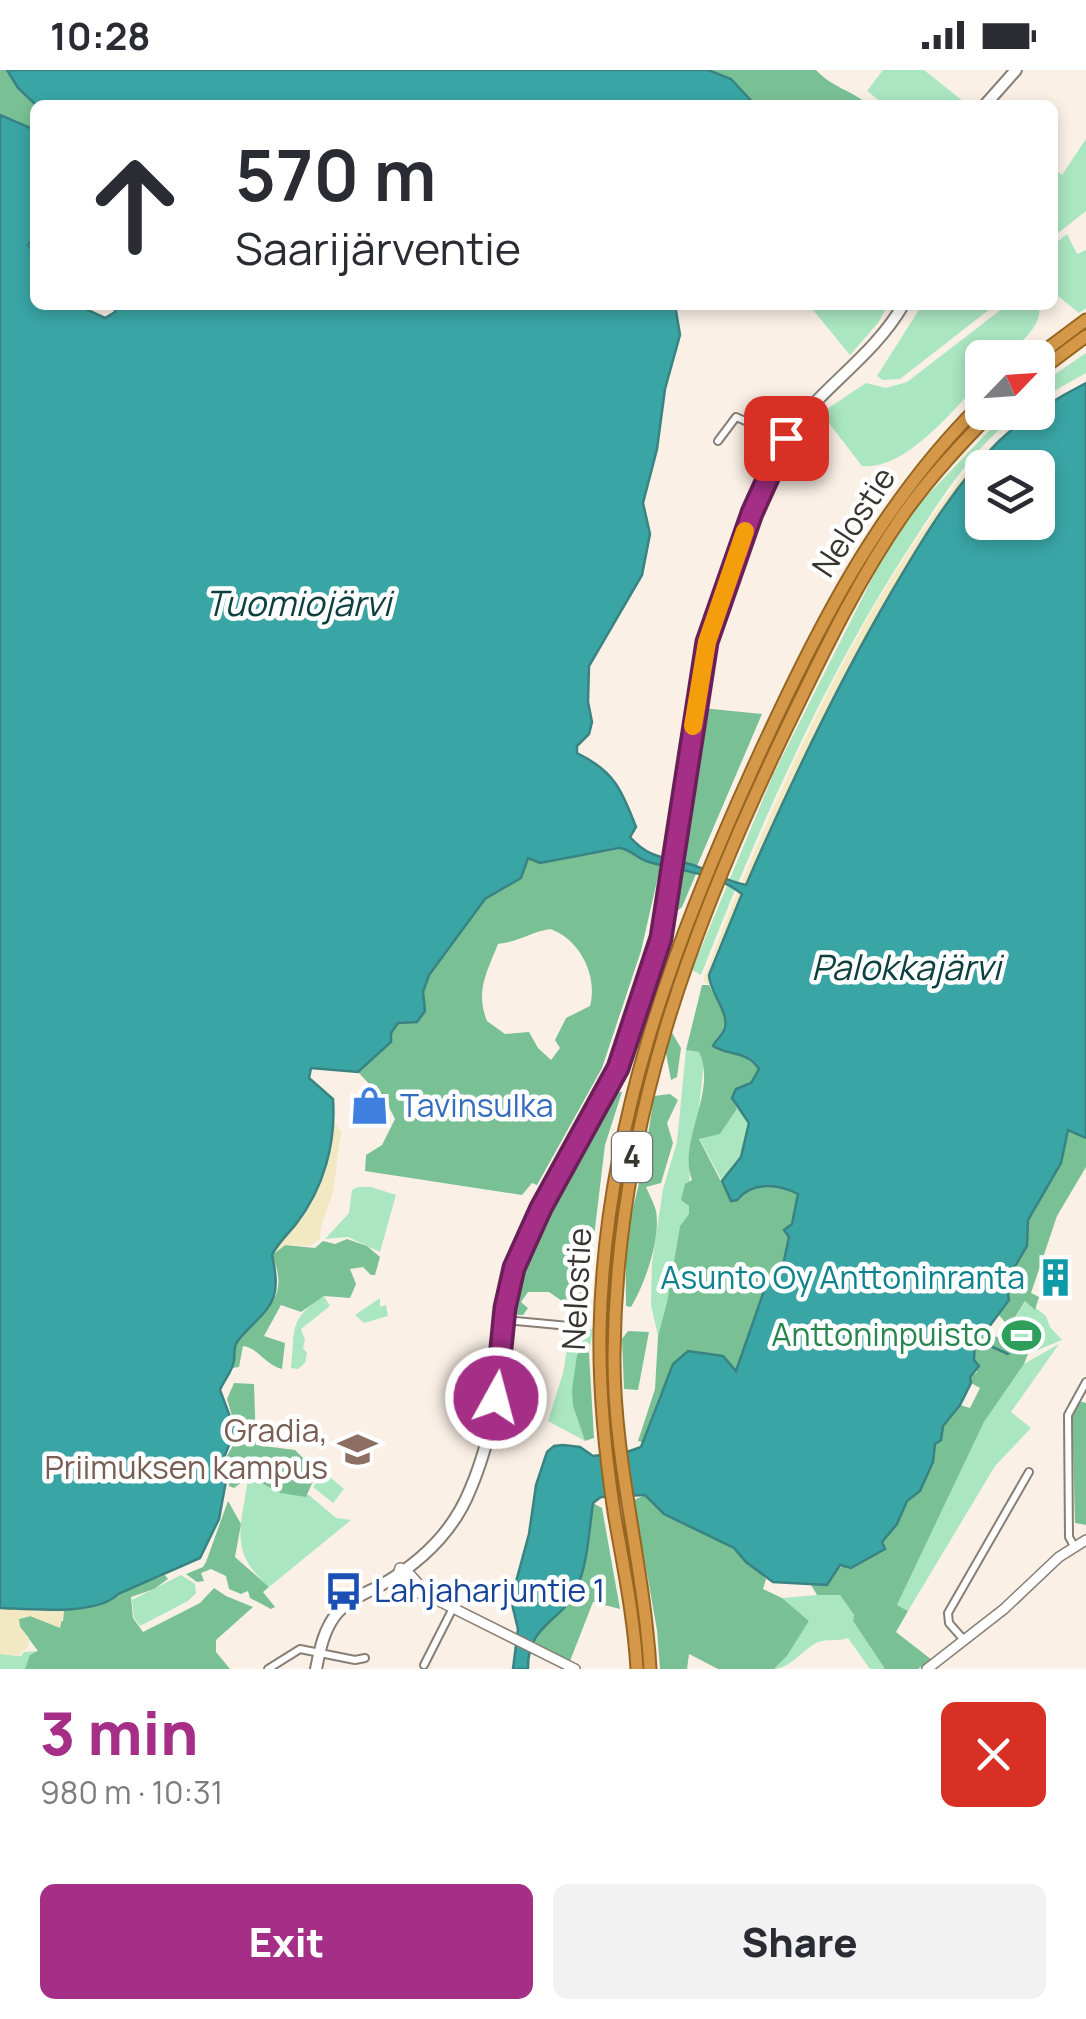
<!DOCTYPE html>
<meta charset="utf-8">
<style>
body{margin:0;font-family:Manrope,sans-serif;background:#f2f2f3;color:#2b2b33;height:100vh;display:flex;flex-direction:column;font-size:38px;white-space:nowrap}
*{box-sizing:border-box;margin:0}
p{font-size:32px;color:#7c7c81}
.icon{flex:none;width:55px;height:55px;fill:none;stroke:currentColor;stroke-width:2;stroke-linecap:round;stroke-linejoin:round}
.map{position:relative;height:1599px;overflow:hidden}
.drawer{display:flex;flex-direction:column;background:#fff;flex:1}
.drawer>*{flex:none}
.guide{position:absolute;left:30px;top:30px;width:1028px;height:210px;border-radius:15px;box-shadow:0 5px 15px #0003;background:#fff;color:#2b2b33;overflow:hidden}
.needle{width:65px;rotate:65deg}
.fabs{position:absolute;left:965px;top:270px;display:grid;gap:20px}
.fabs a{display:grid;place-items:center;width:90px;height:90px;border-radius:15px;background:#fff;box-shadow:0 5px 15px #0003;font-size:50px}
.pin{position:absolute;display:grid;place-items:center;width:85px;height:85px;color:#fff;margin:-42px;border-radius:20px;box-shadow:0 5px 15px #0006}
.me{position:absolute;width:110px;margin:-55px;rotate:7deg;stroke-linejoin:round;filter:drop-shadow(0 0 8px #0008)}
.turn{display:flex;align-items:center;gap:35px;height:210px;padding:0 40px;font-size:45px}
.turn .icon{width:130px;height:130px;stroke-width:2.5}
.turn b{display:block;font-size:70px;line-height:85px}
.round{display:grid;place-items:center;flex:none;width:105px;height:105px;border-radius:15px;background:#f2f2f3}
.head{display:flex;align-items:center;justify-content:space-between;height:170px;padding:0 40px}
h1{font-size:60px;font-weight:800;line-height:75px;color:#a52f87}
.action{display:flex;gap:20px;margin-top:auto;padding:20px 40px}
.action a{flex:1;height:115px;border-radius:15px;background:#a52f87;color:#fff;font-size:40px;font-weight:800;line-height:115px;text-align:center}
.action a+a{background:#f2f2f3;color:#2b2b33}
.status{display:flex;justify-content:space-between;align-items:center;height:70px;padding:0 50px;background:#fff;direction:ltr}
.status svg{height:28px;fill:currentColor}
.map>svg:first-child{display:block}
.green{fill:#aae6c0}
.forest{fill:#79c195;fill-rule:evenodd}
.sand{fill:#f2e9c3}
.water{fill:#3aa5a5;stroke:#398382;stroke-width:2.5;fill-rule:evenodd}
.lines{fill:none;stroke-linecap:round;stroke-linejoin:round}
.stream{stroke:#398382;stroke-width:2.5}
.minor-casing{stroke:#877e75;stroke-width:10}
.tertiary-casing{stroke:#877e75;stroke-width:12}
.secondary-casing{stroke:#877e75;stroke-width:14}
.trunk-casing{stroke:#966522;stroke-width:15}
.minor{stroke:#fff;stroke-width:6}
.tertiary{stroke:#fff;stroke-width:9}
.secondary{stroke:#fff;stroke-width:10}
.trunk{stroke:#d49848;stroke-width:11}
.route-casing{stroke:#6b1f58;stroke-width:25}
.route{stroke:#a52f87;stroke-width:18}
.slow{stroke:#f59e0b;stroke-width:18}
.labels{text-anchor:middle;stroke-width:9;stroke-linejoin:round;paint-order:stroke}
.shield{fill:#fff;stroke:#74716e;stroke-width:2.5}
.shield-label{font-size:30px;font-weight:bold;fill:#383430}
.street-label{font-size:32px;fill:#383430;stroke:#fff}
.shop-label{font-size:32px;fill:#366cbe;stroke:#fff;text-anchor:start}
.culture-label{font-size:32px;fill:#0d838f;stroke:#fff;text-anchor:end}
.leisure-label{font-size:32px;fill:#27864d;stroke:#fff;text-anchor:end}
.education-label{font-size:32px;fill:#785e54;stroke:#fff;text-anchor:end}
.transit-label{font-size:32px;fill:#164399;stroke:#fff;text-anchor:start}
.water-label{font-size:35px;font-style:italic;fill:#0f4040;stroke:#fff}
</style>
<div class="status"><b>10:28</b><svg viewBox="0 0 49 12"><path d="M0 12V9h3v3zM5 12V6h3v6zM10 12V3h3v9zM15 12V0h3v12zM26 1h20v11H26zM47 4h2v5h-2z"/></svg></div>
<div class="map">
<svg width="1086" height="1599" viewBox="0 0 1086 1599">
<rect width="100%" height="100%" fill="#faf0e6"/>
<!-- green -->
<path class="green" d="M883 0H924L963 31 960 35H885L867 21Z
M1086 69V141L1053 167V98L1062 105Z
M1067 164 1077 184 1086 180V238L1079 243 1053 222V175Z
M809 235H888L878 253 850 285Z
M922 235H995L900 309 883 310 877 306Z
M1007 235H1039C1043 257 1019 273 1005 287L982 288V310C954 339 905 401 862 396L821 343 866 313 886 318 907 312Z
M1086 283V303L1038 330V316Z
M1006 343H1020C975 375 944 424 914 470 825 606 760 754 701 905L692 900 773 705 881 491 919 434Z
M686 980 699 982 704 993 697 1055 690 1077 689 1144 680 1156 667 1232 658 1266 651 1235 652 1193 663 1119 677 1072Z
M737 1039 745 1043 749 1052 741 1087 722 1111 699 1068 720 1064Z
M358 1117H371L396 1125 380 1182 348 1167 325 1169 349 1143 352 1120Z
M324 1226 330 1236 301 1259 305 1270 303 1278 307 1283 305 1293 298 1299 291 1298C296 1259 287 1250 324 1226Z
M380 1228V1237L386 1235 388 1246 364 1253 355 1245Z
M1026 1230 1046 1246 1050 1257 1062 1270 1028 1284 1003 1268Z
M574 1259H593L589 1283 581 1282 577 1286 573 1336 585 1371 548 1351 563 1303 570 1262Z
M1059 1274 1011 1342 1031 1358 995 1396 908 1541 897 1535 984 1352 1024 1294Z
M325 1403 344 1419 333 1433 313 1417Z
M248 1407 280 1423 309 1425 336 1448 351 1450 269 1517C227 1480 242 1458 248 1407Z
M181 1505 195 1514 196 1523 188 1531 140 1556 134 1548 132 1530Z
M817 1525H840L854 1545 853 1551 885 1599H870L848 1568C838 1572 825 1568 816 1573 802 1581 790 1598 774 1599L787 1586 809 1551 782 1528Z
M38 1581 25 1599H0V1584L21 1586 24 1582Z"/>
<!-- forest -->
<path class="forest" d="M0 0H7L18 18 36 35 35 60 0 45Z
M708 0H816C833 18 851 20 869 35H755L731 9Z
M702 638 762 644 697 796 678 793 695 692 700 682Z
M627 778 640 789 661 793 641 881 602 998 537 1115 532 1113 522 1125 365 1101 366 1085 382 1075 395 1049 387 1033 358 1002 391 972V964L398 953H417L425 941 423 922 429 905 485 829 521 808 528 788 540 793ZM550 859C580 869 598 906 590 936L566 948 555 970 560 978 551 990 538 978 529 962 505 964 487 951C475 921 487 902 498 874 518 872 531 862 550 859Z
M678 798 696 804 682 837 671 846Z
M702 915H709C719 934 734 952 715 970L721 981 739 982 759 999 751 1014 732 1028 737 1039 720 1064 699 1069 731 1131C752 1115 774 1112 798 1123L782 1201 766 1215 736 1302 660 1324 642 1372 638 1371 655 1319 658 1266 667 1232 680 1156 689 1144V1136L681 1130 685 1114 692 1110C677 1072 718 1021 699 982L686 980Z
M671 961 681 978 677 1007 671 1010 665 978Z
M614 1021 622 1022 605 1075 587 1225 579 1227 583 1210 579 1204 567 1206 574 1232 569 1236 549 1222H528L521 1232 528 1238 523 1245H518L512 1238C523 1168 578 1083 614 1021Z
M670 1024 678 1030 667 1053 673 1073 661 1113 646 1117C649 1124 654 1133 656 1141 661 1168 645 1214 631 1237L626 1236C626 1205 624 1171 632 1141 643 1103 648 1065 654 1026Z
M1068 1060 1086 1068V1097L1057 1146 1031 1223 1039 1227 1035 1240 1025 1231 1009 1257 998 1244 1009 1230 1007 1218 1013 1198 1027 1177V1151L1061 1092Z
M347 1169 367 1176 380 1187 375 1205H371L363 1197 350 1199 356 1214 350 1228 324 1226 301 1242 281 1235 264 1266 285 1273 282 1299C266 1295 258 1278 243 1276L239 1297 232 1298C235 1287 232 1277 240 1268 267 1239 290 1227 272 1185L285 1175 315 1178 323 1171 335 1174Z
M628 1261 649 1262 638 1320 624 1319 622 1269Z
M980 1264 1003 1268 1028 1284 1024 1294 984 1352 897 1535 908 1541 896 1562 932 1590 918 1599H885L853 1551 854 1545 840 1525H817L811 1515H827L836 1499 866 1488 897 1454 907 1431 920 1421 927 1407 935 1374 943 1357 960 1335 970 1338 980 1318 971 1313 970 1307 977 1302 973 1278Z
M581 1281 589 1283 594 1368 585 1371 573 1336 572 1320 577 1285Z
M234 1313 254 1314 256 1375 295 1380 317 1402 306 1427 280 1423 249 1407 234 1418 229 1416 225 1389 234 1374 236 1359 227 1329Z
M1078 1331 1086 1333V1455L1075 1453 1072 1343Z
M645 1425 665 1444 734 1478 766 1509 763 1519 782 1528 809 1551 787 1586 774 1599H718L689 1584 687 1599H660L657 1560 634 1430Z
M228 1431 241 1454 235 1487 269 1517 263 1522 275 1537 271 1539 250 1528 248 1521 241 1524 229 1519 226 1506 211 1499 201 1503 204 1511 197 1512 186 1504 203 1497 206 1492Z
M593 1433 602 1438 620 1539 593 1532 570 1591 534 1572C542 1550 560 1545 573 1525 589 1501 589 1461 593 1433Z
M165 1505 168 1509 154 1519 131 1527 133 1548 143 1562 200 1533 214 1518 226 1526 253 1537 216 1570V1582L230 1599H25L30 1585 38 1581 20 1557 18 1549 30 1546 63 1551 64 1540 111 1531 118 1524Z"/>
<!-- sand -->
<path class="sand" d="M975 390 979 393C879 521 810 667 746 815L741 814C802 667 874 514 975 390Z
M738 820 742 824 709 905V915L703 910Z
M335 1054 342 1062C337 1082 337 1101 333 1121 329 1138 320 1151 320 1168L311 1176 285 1175 272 1185C279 1173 289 1164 297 1153 318 1124 329 1089 335 1054Z
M0 1538 64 1540 60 1558 30 1546 19 1549 20 1557 29 1568 28 1577 17 1586 0 1584Z"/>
<!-- water -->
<path class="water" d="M7 0H708L731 9 755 35H36L18 18Z
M0 45 35 60V165L28 175 35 185V235H77L105 248 115 242V235H675L680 265 665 319 657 379 643 433 650 464 642 505 589 596 588 632 592 652 589 664 577 676V683C614 701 622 720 636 757L630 767C650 790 668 787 693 795 711 801 727 812 746 815 789 716 834 621 888 528 920 473 953 417 998 372 1024 347 1055 329 1086 313V1068L1068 1060 1061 1093 1028 1150 1027 1176 1014 1198 1015 1204 1007 1218 1009 1230 989 1257 975 1269 974 1290 979 1296 970 1307 971 1313 960 1335 943 1356 941 1370 935 1374 933 1392 920 1421 907 1431 897 1454 882 1472 885 1479 851 1498 840 1495 827 1515 773 1512 746 1492 734 1478 664 1444 645 1425 601 1427 593 1433C589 1460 588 1494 576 1520 562 1552 527 1554 528 1599H513L518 1559 511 1530 529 1464 536 1415 547 1382 554 1376 563 1375 580 1377 593 1386 627 1382 641 1377 673 1294 688 1281 723 1286 736 1301 766 1215 782 1200 789 1167 784 1160 792 1154 798 1124C778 1114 752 1111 737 1130L731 1131 722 1111 741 1087 749 1053 732 1028 736 1019 751 1013 759 999C746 980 729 986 713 976 715 971 720 967 723 962 733 945 709 923 709 905L742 824C715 802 677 801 646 791 635 787 631 779 619 778L540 793 528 788 521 808 485 829 429 905 423 922 425 941 417 952 398 953 391 963V972L358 1002 311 998 309 1008 333 1029C336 1073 324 1118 296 1154 288 1164 278 1173 272 1185 283 1233 270 1235 240 1268 233 1275 235 1282 234 1290 233 1301 224 1310 220 1320L235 1360 223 1390 226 1411 219 1449 200 1488 118 1524C98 1546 29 1539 0 1538ZM982 398H1038V452H982Z"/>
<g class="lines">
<!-- stream -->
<path class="stream" d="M975 1269 1008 1284"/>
<defs>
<path id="minor" d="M718 371 736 347 785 368
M505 1250 569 1256
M1074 1476 1069 1467 1068 1345 1086 1312
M964 1570 949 1553 948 1543 1029 1402
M424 1595 453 1538
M268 1599 300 1579 355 1590 365 1588"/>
<path id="tertiary" d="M429 1526 406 1500 400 1498 398 1505 415 1522 429 1526 575 1599
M927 1599 1004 1539 1059 1487 1086 1470"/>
<path id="secondary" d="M985 35 1016 0
M316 1599C320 1579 324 1558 338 1542 351 1528 367 1523 383 1514 421 1492 453 1462 470 1420 485 1385 494 1346 499 1309 504 1271 503 1231 516 1195 540 1127 583 1067 615 1003 635 964 651 907 662 864 684 770 686 670 706 575 719 519 748 447 771 394 801 328 868 296 903 235"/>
<path id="trunk" d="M1035 288 1086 250
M1038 302 1086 266
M637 1599C634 1546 623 1494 614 1442 605 1382 599 1321 600 1261 604 1060 672 876 754 696 814 564 878 435 982 333
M650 1599C644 1493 613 1391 614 1284 616 1058 690 858 787 657 822 585 857 511 903 445 929 408 960 375 992 342"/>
</defs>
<!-- minor casing -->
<use href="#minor" class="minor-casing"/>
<!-- tertiary casing -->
<use href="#tertiary" class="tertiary-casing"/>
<!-- secondary casing -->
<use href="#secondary" class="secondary-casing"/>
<!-- trunk casing -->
<use href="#trunk" class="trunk-casing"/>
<!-- minor -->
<use href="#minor" class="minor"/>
<!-- tertiary -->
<use href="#tertiary" class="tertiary"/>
<!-- secondary -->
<use href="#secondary" class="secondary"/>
<!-- trunk -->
<use href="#trunk" class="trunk"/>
</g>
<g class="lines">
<defs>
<path id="route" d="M496 1328 505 1238 514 1198 541 1138 618 998 661 868 707 572 752 443 786 368"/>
</defs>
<!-- route casing -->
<use href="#route" class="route-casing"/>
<!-- route -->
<use href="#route" class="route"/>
<!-- slow -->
<path class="slow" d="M693 656 707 572 745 461"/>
</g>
<!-- icons -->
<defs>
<symbol id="shop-bare" viewBox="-9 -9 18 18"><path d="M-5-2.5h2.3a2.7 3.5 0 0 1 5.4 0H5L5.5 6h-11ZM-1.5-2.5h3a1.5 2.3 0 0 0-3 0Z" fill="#3f7fe0" stroke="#fff" stroke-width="2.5" paint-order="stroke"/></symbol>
<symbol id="building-bare" viewBox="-9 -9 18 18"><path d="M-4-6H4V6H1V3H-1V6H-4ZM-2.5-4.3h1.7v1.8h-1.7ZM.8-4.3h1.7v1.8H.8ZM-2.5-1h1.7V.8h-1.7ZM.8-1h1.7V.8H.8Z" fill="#0f9aa8" stroke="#fff" stroke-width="2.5" paint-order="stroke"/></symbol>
<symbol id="stadium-bare" viewBox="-9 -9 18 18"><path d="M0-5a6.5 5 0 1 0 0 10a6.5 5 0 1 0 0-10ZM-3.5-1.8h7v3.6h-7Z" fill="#2e9e5b" stroke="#fff" stroke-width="2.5" paint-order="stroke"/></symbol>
<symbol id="university-bare" viewBox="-9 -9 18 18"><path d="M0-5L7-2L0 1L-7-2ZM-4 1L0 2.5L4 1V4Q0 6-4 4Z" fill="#8d6e63" stroke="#fff" stroke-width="2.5" paint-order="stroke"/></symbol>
<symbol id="bus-bare" viewBox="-9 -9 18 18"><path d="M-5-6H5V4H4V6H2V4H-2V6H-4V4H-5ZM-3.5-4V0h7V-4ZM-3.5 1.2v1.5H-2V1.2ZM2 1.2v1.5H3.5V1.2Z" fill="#1a4fb4" stroke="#fff" stroke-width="2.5" paint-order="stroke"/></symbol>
</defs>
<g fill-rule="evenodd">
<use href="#shop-bare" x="342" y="1008" width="55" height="55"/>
<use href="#building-bare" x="1028" y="1180" width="55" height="55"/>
<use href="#stadium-bare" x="994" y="1238" width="55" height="55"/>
<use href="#university-bare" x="330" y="1352" width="55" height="55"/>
<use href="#bus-bare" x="316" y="1494" width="55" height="55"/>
</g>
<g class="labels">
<!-- shield labels -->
<rect class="shield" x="612" y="1062" width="40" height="50" rx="8"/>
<g class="shield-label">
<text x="632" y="1097">4</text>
</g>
<!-- street labels -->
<g class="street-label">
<text transform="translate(854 452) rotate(-57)" y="11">Nelostie</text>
<text transform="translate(577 1219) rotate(-87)" y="11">Nelostie</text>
</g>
<!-- shop labels -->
<g class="shop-label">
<text x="400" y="1047">Tavinsulka</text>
</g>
<!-- culture labels -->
<g class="culture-label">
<text x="1025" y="1219">Asunto Oy Anttoninranta</text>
</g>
<!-- leisure labels -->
<g class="leisure-label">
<text x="992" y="1276">Anttoninpuisto</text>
</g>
<!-- education labels -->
<g class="education-label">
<text x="328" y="1372">Gradia,<tspan x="328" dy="37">Priimuksen kampus</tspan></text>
</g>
<!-- transit labels -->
<g class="transit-label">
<text x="374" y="1532">Lahjaharjuntie 1</text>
</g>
<!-- water labels -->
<g class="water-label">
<text x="298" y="546">Tuomiojärvi</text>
<text x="906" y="910">Palokkajärvi</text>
</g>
</g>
</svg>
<div class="fabs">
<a><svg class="needle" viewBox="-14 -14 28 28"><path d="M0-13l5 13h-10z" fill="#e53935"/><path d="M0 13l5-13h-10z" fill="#7c7c81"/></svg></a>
<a><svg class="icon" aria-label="layers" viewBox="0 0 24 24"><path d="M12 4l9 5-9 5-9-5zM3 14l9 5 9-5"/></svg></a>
</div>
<div class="pin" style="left:786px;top:368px;background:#d93025"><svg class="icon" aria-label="arrive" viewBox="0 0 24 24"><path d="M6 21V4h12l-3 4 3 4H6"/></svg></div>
<svg class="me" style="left:496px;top:1328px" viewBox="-20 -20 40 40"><circle r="17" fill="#a52f87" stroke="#fff" stroke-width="3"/><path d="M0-11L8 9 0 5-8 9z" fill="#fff"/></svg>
<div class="guide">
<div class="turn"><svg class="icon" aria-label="ahead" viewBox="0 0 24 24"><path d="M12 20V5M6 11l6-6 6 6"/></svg><div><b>570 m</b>Saarijärventie</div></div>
</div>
</div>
<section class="drawer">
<div class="head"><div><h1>3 min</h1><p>980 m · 10:31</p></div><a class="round" style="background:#d93025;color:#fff"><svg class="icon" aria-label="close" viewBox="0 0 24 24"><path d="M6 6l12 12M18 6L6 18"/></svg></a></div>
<div class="action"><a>Exit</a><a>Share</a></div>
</section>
